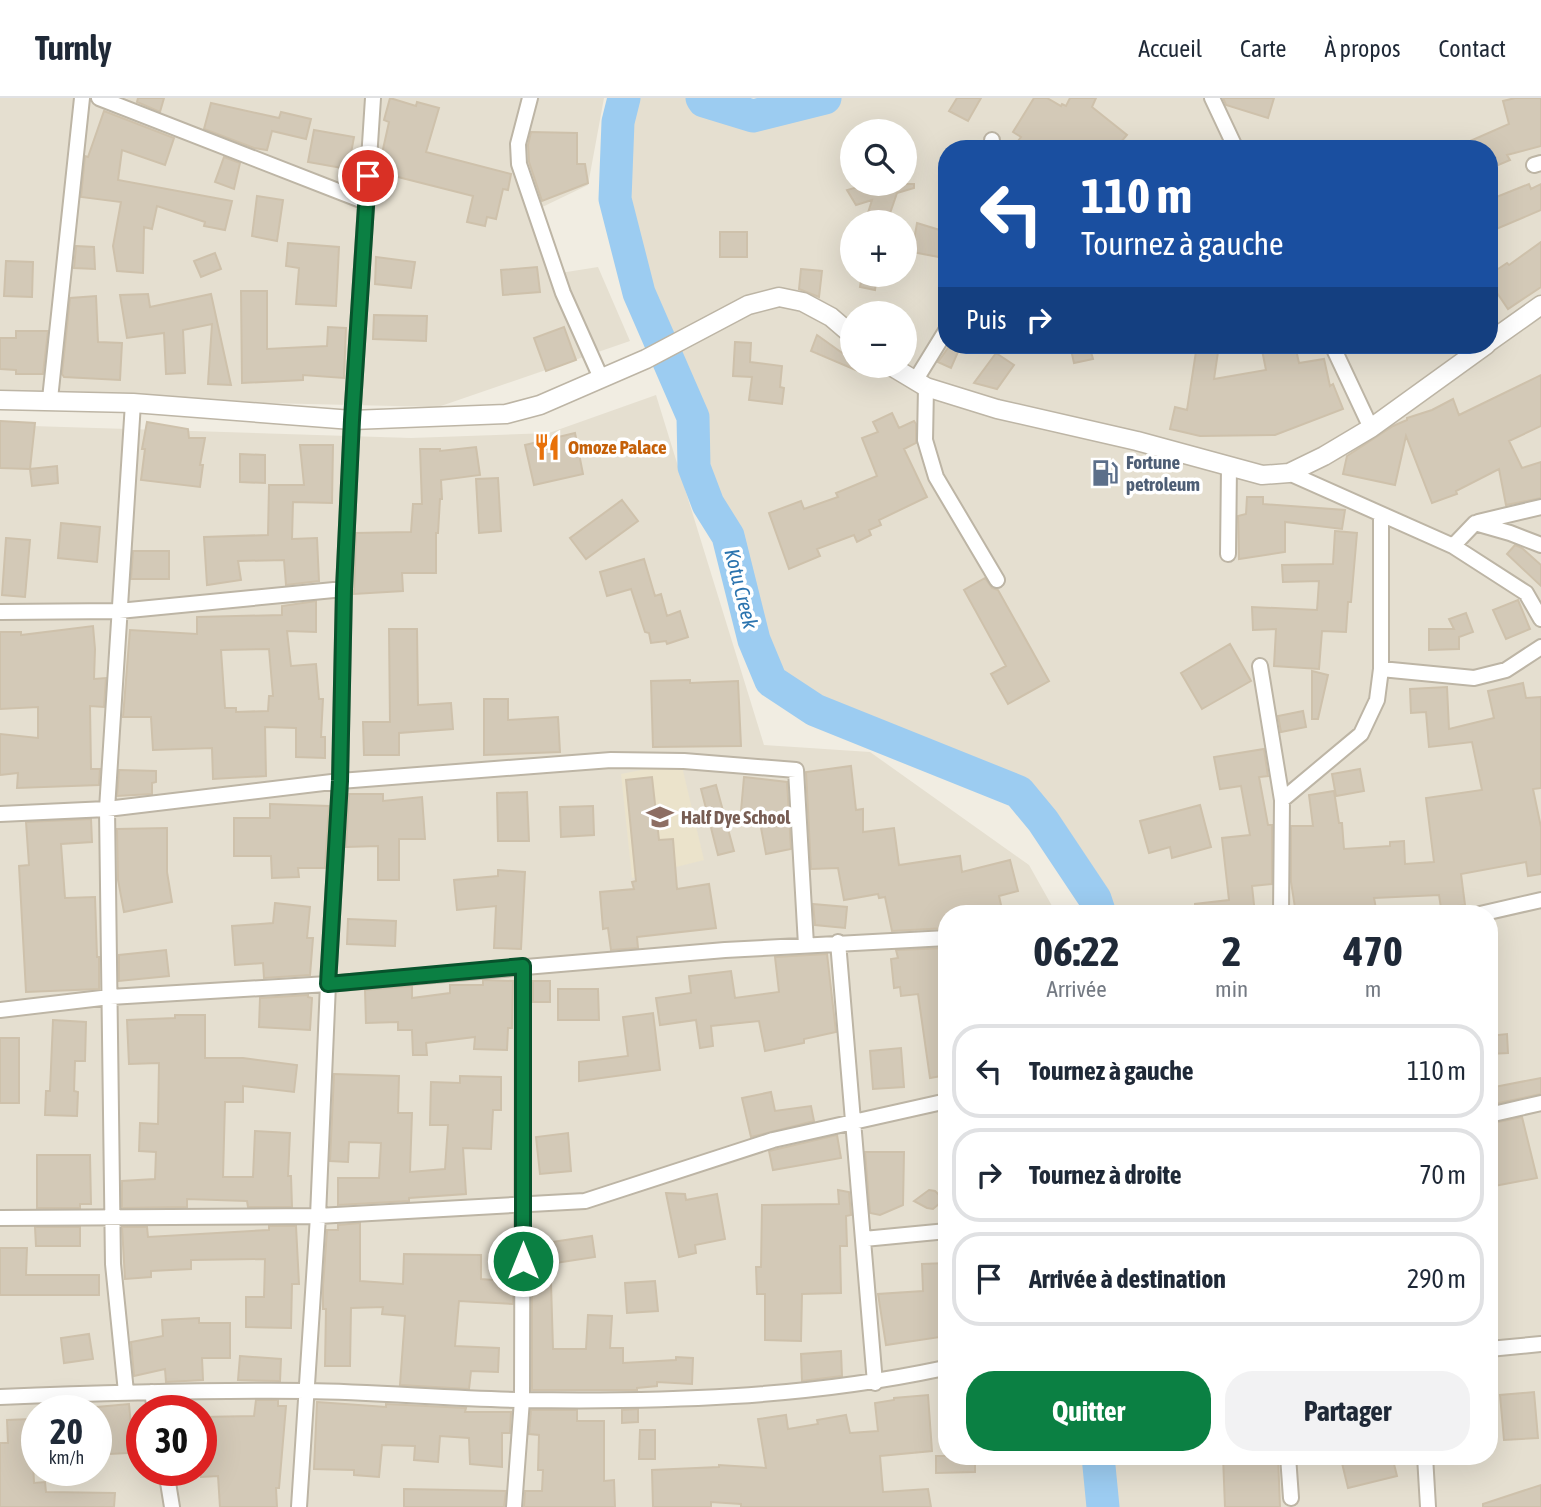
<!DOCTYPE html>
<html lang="fr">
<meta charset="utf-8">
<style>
body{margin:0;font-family:"Asap Condensed",sans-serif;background:#f2f2f3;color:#1f2937;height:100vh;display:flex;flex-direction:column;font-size:26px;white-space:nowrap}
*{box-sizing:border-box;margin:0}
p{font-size:23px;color:#747a83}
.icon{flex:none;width:38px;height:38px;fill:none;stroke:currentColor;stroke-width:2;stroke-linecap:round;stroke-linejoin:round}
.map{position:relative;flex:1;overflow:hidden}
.details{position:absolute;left:938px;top:807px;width:560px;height:560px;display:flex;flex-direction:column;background:#fff;border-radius:28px;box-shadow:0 7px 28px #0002}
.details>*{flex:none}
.banner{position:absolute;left:938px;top:42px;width:560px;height:214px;border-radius:28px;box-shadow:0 7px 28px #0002;background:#1a4fa0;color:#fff;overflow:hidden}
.tools{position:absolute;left:840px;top:21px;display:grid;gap:14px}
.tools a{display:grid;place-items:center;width:77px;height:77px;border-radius:50%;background:#fff;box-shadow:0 7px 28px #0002;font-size:35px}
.speed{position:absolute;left:21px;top:1297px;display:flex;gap:14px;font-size:35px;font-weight:700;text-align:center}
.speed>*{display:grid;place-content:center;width:91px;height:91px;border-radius:50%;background:#fff;box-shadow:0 7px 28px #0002;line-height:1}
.speed small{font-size:18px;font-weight:400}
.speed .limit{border:10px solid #d22;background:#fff;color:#111}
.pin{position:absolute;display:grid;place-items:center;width:60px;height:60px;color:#fff;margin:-30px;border:4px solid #fff;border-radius:50%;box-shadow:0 2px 7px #0007}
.me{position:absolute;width:77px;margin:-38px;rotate:0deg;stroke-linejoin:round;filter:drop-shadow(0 0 5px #0008)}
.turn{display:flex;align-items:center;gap:24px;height:147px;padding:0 28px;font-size:32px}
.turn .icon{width:91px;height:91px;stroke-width:2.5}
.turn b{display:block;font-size:49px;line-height:60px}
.then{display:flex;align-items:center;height:66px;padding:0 28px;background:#0003;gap:14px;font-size:26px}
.eta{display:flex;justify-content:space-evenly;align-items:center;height:119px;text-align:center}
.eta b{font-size:42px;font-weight:700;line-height:49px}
.primary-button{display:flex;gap:14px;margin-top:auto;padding:14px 28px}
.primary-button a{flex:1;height:80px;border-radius:28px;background:#0b8043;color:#fff;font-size:28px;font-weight:700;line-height:80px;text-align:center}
.primary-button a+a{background:#f2f2f3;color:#1f2937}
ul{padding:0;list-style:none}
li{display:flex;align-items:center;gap:21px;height:94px;margin:0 14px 10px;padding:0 14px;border:4px solid #e0e1e3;border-radius:28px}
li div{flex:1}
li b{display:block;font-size:26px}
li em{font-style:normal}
header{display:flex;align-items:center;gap:42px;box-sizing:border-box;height:98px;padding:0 35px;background:#fff;border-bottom:2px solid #e0e1e3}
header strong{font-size:33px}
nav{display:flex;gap:38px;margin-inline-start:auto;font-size:24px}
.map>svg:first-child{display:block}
.residential{fill:#e5dfd0;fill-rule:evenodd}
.education{fill:#ebe3cb}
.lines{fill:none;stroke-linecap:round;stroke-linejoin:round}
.river{stroke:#9cccf1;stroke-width:33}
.building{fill:#d3c9b7;stroke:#cec1ab;stroke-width:2;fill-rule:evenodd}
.minor-casing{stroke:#bdb5a5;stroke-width:18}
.tertiary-casing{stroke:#bdb5a5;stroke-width:21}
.minor{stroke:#fff;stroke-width:14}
.tertiary{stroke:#fff;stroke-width:18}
.route-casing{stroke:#07532c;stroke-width:18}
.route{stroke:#0b8043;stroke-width:12}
.labels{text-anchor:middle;stroke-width:7;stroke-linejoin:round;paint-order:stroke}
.food-label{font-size:19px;font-weight:bold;fill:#c56008;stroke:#fff;text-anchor:start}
.service-label{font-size:19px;font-weight:bold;fill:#4e5e75;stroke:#fff;text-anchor:start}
.education-label{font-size:19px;font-weight:bold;fill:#785e54;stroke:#fff;text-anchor:start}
.water-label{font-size:21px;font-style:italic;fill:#2b74af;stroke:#fff}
</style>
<header>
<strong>Turnly</strong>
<nav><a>Accueil</a><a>Carte</a><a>À propos</a><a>Contact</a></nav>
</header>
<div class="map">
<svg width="1541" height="1409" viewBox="0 0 1541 1409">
<rect width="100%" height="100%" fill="#f1ede2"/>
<!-- residential -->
<path class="residential" d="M0 0H604L588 87 534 113 554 176 598 169 630 243 438 309 0 299Z
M624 0H702L704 3 753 18 825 0H1541V1409H1103L1098 1358H1489V816L1100 815 1095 801 1043 723 1019 694 815 612 771 583 754 542 728 438 708 406 694 369 693 319 639 195 615 101 618 24ZM852 33H905V86H852ZM947 51H1489V247H947ZM852 124H905V177H852ZM852 215H905V268H852Z
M656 297 764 647 870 654 1029 767 1056 815 947 816V1358H1088L1095 1409H0V327L411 340 549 335ZM37 1312H96V1372H37ZM142 1312H201V1372H142Z"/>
<!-- education -->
<path class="education" d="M681 664 704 762 632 780 621 676Z"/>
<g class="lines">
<!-- river -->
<path class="river" d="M624 0 618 24 615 101 639 195 693 319 694 369 708 406 728 438 754 542 771 583 815 612 1019 694 1043 723 1095 801 1100 816
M702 0 704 3 753 18 825 0
M1098 1358 1103 1409"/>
</g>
<!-- building -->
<path class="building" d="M138 0H164L160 14 137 4Z
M390 0 416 8 417 4 439 10 426 54 511 76 508 92 503 91 496 121 487 119 485 128 467 124 473 98 378 74 389 24 384 22Z
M957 0H981L968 23 949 13Z
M1034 0H1047L1061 8 1062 6 1066 8 1070 0H1096L1092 9 1127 37 1115 51H1012L1021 39 1013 34Z
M1223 0H1274L1268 20 1226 7Z
M1515 0H1541V48L1507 57 1510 62 1489 71V51H1452L1509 26 1503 3Z
M211 5 279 20 281 14 311 21 306 41 272 33 267 52 254 50 204 31Z
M104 13 174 40 165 67 122 52 118 82 232 103 225 132 204 128 205 124 157 108 152 131 144 129 143 175 117 173 113 148 121 104 81 99 85 58 88 59Z
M314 32 354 39 348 71 308 64Z
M531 34 577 35V66H585L588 85 542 103 529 64 528 47Z
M224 59 240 65 234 91 215 84Z
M869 86H914V90L897 95 887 124 867 118 872 102 856 107 847 92Z
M1529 86 1531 91 1541 86V112L1494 132 1489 122V102Z
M257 98 283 102 277 143 252 138Z
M917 125 943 133 939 159 912 154Z
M720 134H747V159H720Z
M1541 144V189L1508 211 1489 183V177L1507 165 1509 167Z
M288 145 339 149 336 208 296 206 299 170 286 168Z
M76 148 94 149 95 171 74 170Z
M215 155 221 171 201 179 194 163Z
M376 159 415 164 411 190 375 186Z
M6 163 33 164 32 199 4 198Z
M537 169 540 194 503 197 501 172Z
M801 171 822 173 819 199 799 191Z
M862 177H877L875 192 860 189Z
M241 193H267V251L327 248 328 229 346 230 344 280 303 277V282L242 285Z
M148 196 150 209 211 196 231 287 208 286 212 226 183 232 185 275 166 276 164 235 127 240 120 197Z
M96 198 98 244 122 245 120 282 64 279 62 276 70 200Z
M374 217 427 218 426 243 373 241Z
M564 229 576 262 546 273 534 240Z
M16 233H48L43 276H16V272L0 271V240H16Z
M817 237 852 262V268H861L858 273 811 253Z
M735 244 751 245 750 264 782 268 780 289 784 290 782 306 749 302 752 279 733 278Z
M950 247H961L951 270 938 264Z
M1070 247H1089L1093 261 1074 265Z
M1197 247H1219L1214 281 1266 272 1261 247H1295L1299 265 1324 261 1330 288 1333 286 1343 311 1275 337 1200 338 1170 331 1175 309 1187 312Z
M996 255 1014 267 997 291 974 285Z
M1541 277V328L1509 343 1522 370 1541 364V400L1506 407 1499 371 1456 393 1457 396 1432 405 1406 338 1395 387 1343 376 1347 358 1393 328 1407 322V320L1432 312 1453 301 1459 317Z
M892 315 899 330 914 323 916 326V345L904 351 927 399 879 422 881 427 869 432 871 437 857 444 854 437 817 451 820 458 789 471 769 415 801 403 804 411 838 399 836 395 877 378 862 340 878 334 873 324Z
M0 323 35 325 30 371 0 370Z
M147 324 188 331 189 340H205L200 367H203L200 389 141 382 145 351H142Z
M575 335 583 376 534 387 525 347Z
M300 347H333L332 405 293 404 292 441 317 440 319 483 286 487 284 462 238 463 241 482 207 487 204 439 268 437 269 387H304Z
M476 349 480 377 441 382 442 401H440L438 435H436V475H402L403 493 354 496 356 435 411 434 413 406H422L420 351H440V353Z
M240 356 265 357V385L240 384Z
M57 368 58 385 32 388 30 371Z
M498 380 501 433 479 435 476 381Z
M1247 399H1263V406L1345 412 1342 431 1285 424V454L1239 461 1238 418 1246 416Z
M622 402 638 423 586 461 570 440Z
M61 425 100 429 97 464 58 460Z
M1335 433 1357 435 1351 504H1348L1346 534 1322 533 1319 571 1274 568 1276 531 1253 532 1252 509 1317 512 1319 483 1283 484 1282 467 1333 466Z
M6 440 30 442 25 499 2 497Z
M1515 447 1522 450 1541 467V488L1507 456Z
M133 453H169V481H131Z
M644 461 655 498 661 496 667 518 680 513 688 539 667 546 666 543 651 545 649 535 645 534 631 491 607 498 600 474Z
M985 480 992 490 998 492 1049 583 1008 606 991 576 1006 568 964 492Z
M1518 502 1530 531 1506 541 1493 512Z
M316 503V534L287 533 291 568 316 566 319 601H323L321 639H325V660L296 659V630L265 629 266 678 213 681 212 650 153 652 151 619H123L130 532 197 536V519L282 517V508ZM269 551 273 598H269L268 613 236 614V610H225L221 552Z
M1466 515 1473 534 1459 539V551L1429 552V531H1454L1449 521Z
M93 528 95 551 94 581 106 580 104 609 90 608 91 671H100L99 687 17 690 18 675 0 677V636L38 640V609L0 611V534H21V537Z
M389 531H417L418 607 451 605 453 631 399 635V657H364L363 624H390Z
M1230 546 1251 583 1202 611 1181 575Z
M1312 573 1328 577 1318 621H1312Z
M690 582V585L738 583 741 648 653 649 651 583Z
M1523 585 1526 600 1541 599V690L1533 691 1541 729V776L1528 778 1526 764 1461 776 1465 807 1441 810 1439 797 1374 800 1377 816H1296L1291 784V728H1313L1309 697 1334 693 1339 725H1342L1344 751 1390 748V744L1404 743 1405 766 1434 764 1426 700 1482 692 1472 644 1429 649 1426 614 1411 615 1410 591 1447 589 1449 631 1494 620 1488 593Z
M484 601H508V622L558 619 560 654 484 657Z
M1303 613 1306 629 1281 634 1278 618Z
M1264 651 1268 678 1259 679 1268 727H1272V786L1252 788 1255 816H1195V806L1229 802 1222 740 1250 737 1241 688 1220 691 1214 659Z
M851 668 856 712 863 711V734L894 730 899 767 960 758 962 774 1010 762 1018 793 999 798 1003 816H947V830L892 833 885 799 879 800 878 796 844 802 838 770 811 771 806 674Z
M1360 671 1364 693 1336 698 1332 676Z
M119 672 156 673V684L152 685V696L117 698Z
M652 679 659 742 673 741 677 791 709 786 716 830 637 839 638 850 611 852 608 830 603 831 600 794 634 791 632 784 636 783 626 682Z
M744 679 787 684 791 751 766 756 758 714 741 713Z
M716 687 734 753 718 757 701 691Z
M527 694 529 743H498L497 695Z
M349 696H383V703L422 699 425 741H399V782H378V748L346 749Z
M270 706 329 708 325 770H298L299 779 272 780 271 758H234V720H270Z
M1200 707 1211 749 1172 760 1170 749 1149 755 1140 723Z
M593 708 594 737 561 739 560 709Z
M91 721 92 744 61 746 65 800 95 799 97 859H99V891L26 894 19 768 29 767 26 724Z
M167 730V774L172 804 124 814 118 782 117 731Z
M498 772 525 774 521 851 494 850 496 808 457 812 454 782 498 778Z
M275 805 310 809 307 840H313L310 877 264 880 263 865 235 867 232 828 273 825Z
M813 806 847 809 845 830 815 827Z
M348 821 396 823 395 848 347 846Z
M947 850V977L930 980 918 896 901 898 900 889 894 890 891 861 898 860 896 852Z
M166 852 169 878 119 883V857Z
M827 856 836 934 804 941V945L765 953 759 923 711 928 713 948 700 950 696 922 660 927 656 900 691 895 689 878 731 873 735 900 779 894 775 859Z
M483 882 513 883 512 930H508L507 952 474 951 475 939 426 945 427 957H413L412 932H398V924L366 925 365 892 412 888V900L450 895V887H483Z
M533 883H550V904H533Z
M558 891H598L599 922H558Z
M308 897V899L312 900 310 932 259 929 260 900Z
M653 915 660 972 579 983V964L628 958 623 919Z
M175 917H205V960H243L297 967 294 994 243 988V1004H225L223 1079H253L255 1033 290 1035 288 1078H291L292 1109H248L247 1103 187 1101V1109L122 1110V1083L155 1081 156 1054 139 1053 140 1025 158 1026 159 965 129 966 127 922 175 920Z
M53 922 86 924 85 963H75L74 993 78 994 77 1018 45 1017 46 993H50Z
M1507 936 1508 955 1489 956V938Z
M0 940H19V1005H0Z
M901 950 904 989 873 991 870 953Z
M334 976 399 978 398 1015H412L410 1074 445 1071 448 1027H430L431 984 460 985V978L501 979V1012H493L491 1051 463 1050 466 1096 409 1100V1103L338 1107V1080H379L381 1045 349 1044 348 1064 330 1063Z
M1541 980V996L1489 1007V990Z
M771 994 775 1013 811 1008 814 1023 751 1039 742 1000Z
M1522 1019 1537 1080 1489 1089V1026Z
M568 1035 571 1073 540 1076 536 1039Z
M837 1037 841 1060 773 1072 769 1053Z
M865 1054H904L903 1107 880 1117 870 1115Z
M37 1057H90L91 1106H80V1110H37Z
M838 1092 849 1094 851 1117 846 1118 847 1148H840L841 1195 802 1196 801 1243 765 1242V1196H757L756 1169H761L762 1107 839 1106Z
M929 1092 935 1093 940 1098V1105L933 1111 927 1110 914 1103Z
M666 1095 685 1096 686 1102 717 1096 725 1141 695 1147 696 1155 679 1159Z
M360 1125V1183L403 1186 404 1156 481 1157V1181L505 1183V1186H513V1206L459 1203 455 1248 499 1250 498 1274 471 1273 469 1291 400 1287 405 1218 382 1216 383 1209 351 1210 350 1268H325L326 1211H323V1188L327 1132H338V1127Z
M269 1128H296L299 1186H292L291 1230 246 1229V1199H264L265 1161 191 1162V1171L151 1173V1179L125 1181 122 1129H147L148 1139 269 1132Z
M35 1129H80V1148H36Z
M592 1138 595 1159 542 1167 539 1146Z
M0 1150H27L26 1177H99V1197H0Z
M947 1165V1238L886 1247 878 1196 923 1193 922 1166Z
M655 1183 658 1213 627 1215 625 1185Z
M551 1185 553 1251H586L588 1217 612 1218 610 1250H623V1265L676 1262V1259L693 1260 692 1286 657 1284V1288L637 1290V1292H532V1186Z
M199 1220V1225H230V1260H202L203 1282 166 1284 165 1271 134 1278 131 1244 163 1238 162 1222Z
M89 1236 93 1261 64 1265 61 1240Z
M841 1253 842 1278 802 1283 801 1256Z
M240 1258 281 1261 280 1283 238 1282Z
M1534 1294 1538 1340 1504 1342 1500 1297Z
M928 1297 932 1353 880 1358 883 1394 928 1391 931 1409H741V1406L711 1404V1409H653L652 1372 719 1369V1367L766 1370 758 1321 786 1317 788 1331 818 1326 817 1322 846 1317 850 1335 878 1333 875 1305 894 1302V1300Z
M256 1302H278V1308H286L279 1390H276L277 1409H220L218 1378 201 1379V1319L254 1318Z
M317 1304 386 1309V1306L466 1310 465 1314H511L510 1335H502V1369L470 1366 469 1340 440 1338 438 1364 414 1362 415 1348 382 1347 379 1379 354 1377V1372L314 1371Z
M129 1306 132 1337 127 1338 128 1355 109 1356 108 1348H100L97 1309Z
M638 1311V1324L622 1325V1312Z
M531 1312H577V1323H604V1383L614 1382 615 1409H524L525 1393H542L543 1372H538L539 1337 529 1336Z
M31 1321 34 1385 45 1384 46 1394 115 1395 114 1409H0V1345H8L7 1322Z
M640 1332H655V1361H639Z
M936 1358H975V1374L936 1375Z
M1223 1358H1278L1280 1409H1225Z
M1354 1358H1392L1397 1378 1348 1390 1341 1361Z
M1541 1387V1409H1483V1406Z
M404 1391 506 1393 504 1409H404Z"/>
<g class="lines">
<defs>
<path id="minor" d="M99 0 366 104
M530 0 518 46 519 66 563 195 601 280
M1212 0 1236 51
M992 42V51
M1534 67 1541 65
M1332 247 1371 330
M915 283 947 231
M926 289 925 342 936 379 997 482
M50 301 82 0
M1289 375 1453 448 1475 425 1510 435 1541 447
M1478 424 1541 409
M1453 448 1526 495 1541 521
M1228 456 1229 369
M0 514 119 513 344 491
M1260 568 1282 702 1281 816
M1381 571 1474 580 1506 572 1541 549
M1282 702 1361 636 1377 602 1381 571V418
M0 716 107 711 340 683 611 662 684 663 796 672 806 847
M1480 816 1541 802
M838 844 875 1285
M0 912 110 899 328 886 725 852 947 840
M1489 1017 1541 1005
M0 1120 318 1118 585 1103 773 1042 947 1003
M864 1141 947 1133
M1489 1251 1541 1246
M126 1294 113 1166 107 711 133 305
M152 1294 155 1312
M0 1299C102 1295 204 1292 307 1293 379 1294 452 1301 524 1302 664 1304 803 1300 940 1271
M1288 1358 1291 1400
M1425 1358 1428 1409
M166 1372 172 1409
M299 1409 318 1118 328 886 340 683 344 491 352 322 373 0
M514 1409 522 1302 523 868"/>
<path id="tertiary" d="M1489 244 1541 207
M891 268 926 289 997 311 1137 343 1262 377 1289 375 1324 358 1371 330 1486 247
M0 302 133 305 352 322 506 316 540 307 646 261 748 207 779 199 803 204 831 219 852 237"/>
</defs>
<!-- minor casing -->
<use href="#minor" class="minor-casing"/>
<!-- tertiary casing -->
<use href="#tertiary" class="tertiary-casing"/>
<!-- minor -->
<use href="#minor" class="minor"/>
<!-- tertiary -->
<use href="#tertiary" class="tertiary"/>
</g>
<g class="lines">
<defs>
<path id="route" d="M368 78 352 322 344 491 340 683 328 886 523 868V1163"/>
</defs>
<!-- route casing -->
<use href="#route" class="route-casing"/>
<!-- route -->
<use href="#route" class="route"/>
</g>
<!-- icons -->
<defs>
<symbol id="restaurant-bare" viewBox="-9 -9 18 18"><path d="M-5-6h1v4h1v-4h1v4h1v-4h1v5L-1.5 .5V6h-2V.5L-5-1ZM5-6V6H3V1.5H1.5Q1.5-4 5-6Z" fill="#e8710a" stroke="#fff" stroke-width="2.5" paint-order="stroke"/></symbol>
<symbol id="fuel-bare" viewBox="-9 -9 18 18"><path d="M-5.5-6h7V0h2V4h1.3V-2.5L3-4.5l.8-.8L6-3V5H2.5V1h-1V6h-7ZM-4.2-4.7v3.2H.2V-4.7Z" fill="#5c6f8a" stroke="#fff" stroke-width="2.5" paint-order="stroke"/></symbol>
<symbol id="school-bare" viewBox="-9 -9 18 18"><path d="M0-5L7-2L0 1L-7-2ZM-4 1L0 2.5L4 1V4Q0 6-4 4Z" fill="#8d6e63" stroke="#fff" stroke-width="2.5" paint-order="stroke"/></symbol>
</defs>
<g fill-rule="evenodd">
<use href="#restaurant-bare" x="528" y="330" width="38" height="38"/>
<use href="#fuel-bare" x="1086" y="356" width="38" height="38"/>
<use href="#school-bare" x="641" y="700" width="38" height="38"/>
</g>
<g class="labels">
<!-- food labels -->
<g class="food-label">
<text x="568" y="356">Omoze Palace</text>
</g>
<!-- service labels -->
<g class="service-label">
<text x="1126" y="371">Fortune<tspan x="1126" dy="22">petroleum</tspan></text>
</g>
<!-- education labels -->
<g class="education-label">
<text x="681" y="726">Half Dye School</text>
</g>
<!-- water labels -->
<g class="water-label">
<text transform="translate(741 491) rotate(76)" y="7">Kotu Creek</text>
</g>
</g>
</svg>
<div class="tools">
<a><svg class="icon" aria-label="search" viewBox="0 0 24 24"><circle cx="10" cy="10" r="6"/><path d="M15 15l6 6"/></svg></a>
<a>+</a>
<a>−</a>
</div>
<div class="speed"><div>20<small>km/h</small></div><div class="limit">30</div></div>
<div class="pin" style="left:368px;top:78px;background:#d93025"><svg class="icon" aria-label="arrive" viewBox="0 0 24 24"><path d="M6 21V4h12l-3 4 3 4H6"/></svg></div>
<svg class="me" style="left:523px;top:1163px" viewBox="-20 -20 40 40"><circle r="17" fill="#0b8043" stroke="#fff" stroke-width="3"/><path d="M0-11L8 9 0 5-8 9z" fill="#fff"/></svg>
<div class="banner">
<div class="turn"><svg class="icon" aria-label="left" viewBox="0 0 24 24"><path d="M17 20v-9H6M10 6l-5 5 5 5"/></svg><div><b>110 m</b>Tournez à gauche</div></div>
<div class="then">Puis<svg class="icon" aria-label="right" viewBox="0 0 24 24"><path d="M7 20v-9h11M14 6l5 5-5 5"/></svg></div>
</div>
<section class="details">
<div class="eta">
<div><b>06:22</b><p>Arrivée</p></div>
<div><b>2</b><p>min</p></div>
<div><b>470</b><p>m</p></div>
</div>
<ul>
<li><svg class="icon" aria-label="left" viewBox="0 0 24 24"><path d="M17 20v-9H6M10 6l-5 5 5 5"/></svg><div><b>Tournez à gauche</b></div><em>110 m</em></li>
<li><svg class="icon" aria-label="right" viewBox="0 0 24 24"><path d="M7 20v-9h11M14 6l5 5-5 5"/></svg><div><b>Tournez à droite</b></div><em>70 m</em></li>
<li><svg class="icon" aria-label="arrive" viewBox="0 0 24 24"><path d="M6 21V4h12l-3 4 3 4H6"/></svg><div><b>Arrivée à destination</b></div><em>290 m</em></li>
</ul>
<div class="primary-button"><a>Quitter</a><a>Partager</a></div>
</section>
</div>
